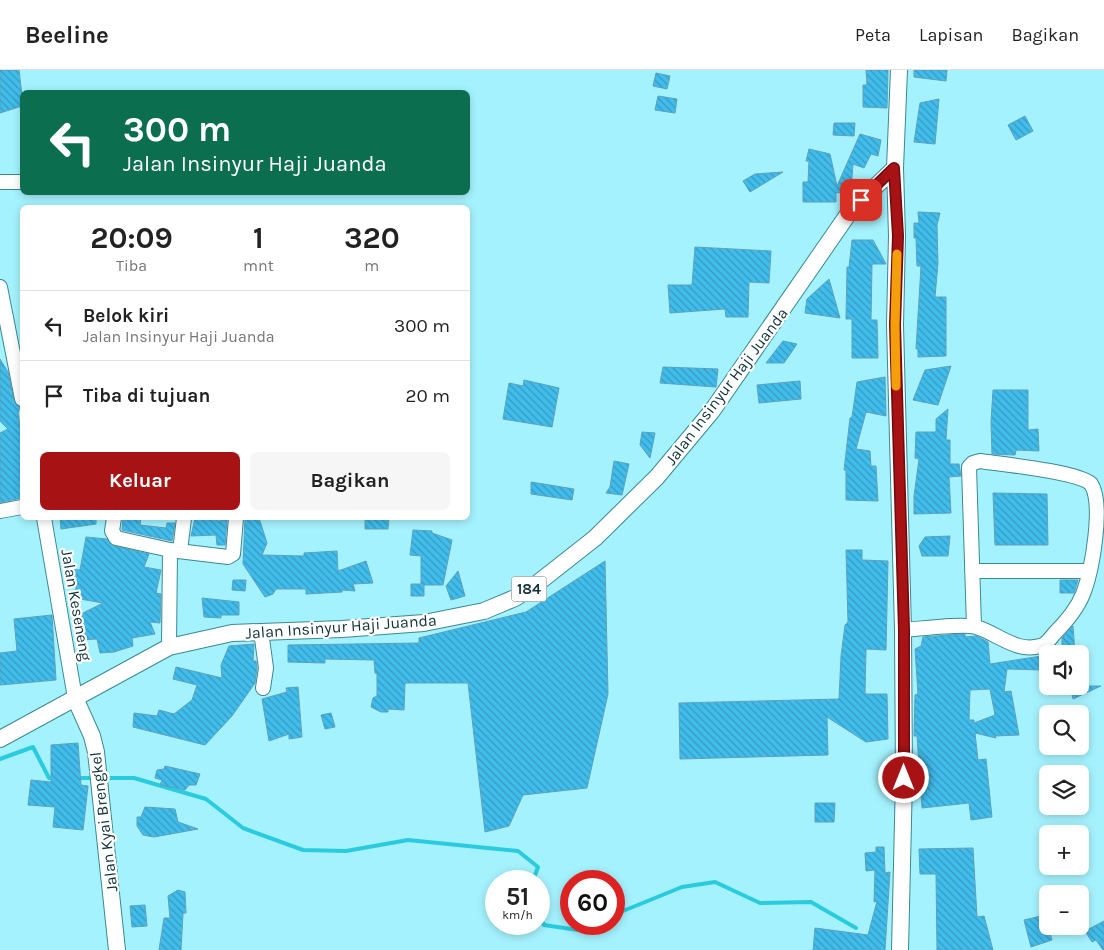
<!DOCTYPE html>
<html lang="id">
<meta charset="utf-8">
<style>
body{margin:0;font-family:Karla,sans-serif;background:#f6f6f6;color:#222;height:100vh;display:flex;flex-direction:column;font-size:19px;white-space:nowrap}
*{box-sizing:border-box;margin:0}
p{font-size:16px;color:#767676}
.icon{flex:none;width:28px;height:28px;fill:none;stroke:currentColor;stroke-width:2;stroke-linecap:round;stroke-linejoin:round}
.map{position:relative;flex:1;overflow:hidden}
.side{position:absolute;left:20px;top:135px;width:450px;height:315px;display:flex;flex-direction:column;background:#fff;border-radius:8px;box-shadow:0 2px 8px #0003}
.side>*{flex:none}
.hud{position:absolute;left:20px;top:20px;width:450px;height:105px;border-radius:8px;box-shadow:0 2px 8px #0003;background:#0b6e4f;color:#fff;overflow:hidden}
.tools{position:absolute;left:1039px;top:575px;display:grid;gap:10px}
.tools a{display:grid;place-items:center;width:50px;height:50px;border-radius:8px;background:#fff;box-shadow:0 2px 8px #0003;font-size:25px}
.speed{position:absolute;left:485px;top:800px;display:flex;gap:10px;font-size:25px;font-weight:700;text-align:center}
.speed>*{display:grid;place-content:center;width:65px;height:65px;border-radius:50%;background:#fff;box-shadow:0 2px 8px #0003;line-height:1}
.speed small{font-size:12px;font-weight:400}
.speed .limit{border:8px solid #d22;background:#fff;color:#111}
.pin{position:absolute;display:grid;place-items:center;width:42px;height:42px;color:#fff;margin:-21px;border-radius:10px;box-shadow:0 2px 8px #0006}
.me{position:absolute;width:55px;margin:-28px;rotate:0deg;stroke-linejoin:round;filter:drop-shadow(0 0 4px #0008)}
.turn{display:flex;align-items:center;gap:18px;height:105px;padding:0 20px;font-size:22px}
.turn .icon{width:65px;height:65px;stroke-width:2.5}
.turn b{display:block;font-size:35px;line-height:42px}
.eta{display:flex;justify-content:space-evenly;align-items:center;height:85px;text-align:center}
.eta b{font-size:30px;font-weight:700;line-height:35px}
.action{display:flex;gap:10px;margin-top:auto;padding:10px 20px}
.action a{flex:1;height:58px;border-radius:8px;background:#a71215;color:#fff;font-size:20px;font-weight:700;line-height:58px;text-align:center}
.action a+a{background:#f6f6f6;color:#222}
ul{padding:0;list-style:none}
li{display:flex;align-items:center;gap:15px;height:70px;padding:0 20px;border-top:1px solid #e0e0e0}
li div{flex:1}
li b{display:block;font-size:19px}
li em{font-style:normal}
header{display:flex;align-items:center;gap:30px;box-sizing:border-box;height:70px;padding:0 25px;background:#fff;border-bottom:1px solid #e0e0e0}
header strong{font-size:24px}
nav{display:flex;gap:28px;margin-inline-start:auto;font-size:18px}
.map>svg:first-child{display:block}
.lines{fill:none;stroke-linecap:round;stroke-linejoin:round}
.stream{stroke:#2acbde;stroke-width:4}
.building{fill:url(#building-back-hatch);stroke:#5ea0bc;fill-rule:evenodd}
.minor-casing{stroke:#398993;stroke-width:16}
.major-casing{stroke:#398993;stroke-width:18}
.minor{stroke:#fff;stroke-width:14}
.major{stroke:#fff;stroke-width:16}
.route-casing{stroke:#6d0c0e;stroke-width:12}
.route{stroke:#a71215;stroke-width:9}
.slow{stroke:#f59e0b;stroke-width:9}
.labels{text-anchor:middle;stroke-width:4.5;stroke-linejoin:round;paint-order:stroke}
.shield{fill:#fff;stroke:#587073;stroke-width:1}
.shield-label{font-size:15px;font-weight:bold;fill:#113237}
.street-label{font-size:16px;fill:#113237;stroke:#fff}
</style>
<header>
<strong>Beeline</strong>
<nav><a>Peta</a><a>Lapisan</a><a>Bagikan</a></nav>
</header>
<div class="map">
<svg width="1104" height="880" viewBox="0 0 1104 880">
<defs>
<pattern id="building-back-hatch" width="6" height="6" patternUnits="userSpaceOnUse" patternTransform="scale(1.25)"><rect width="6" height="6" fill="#41bdec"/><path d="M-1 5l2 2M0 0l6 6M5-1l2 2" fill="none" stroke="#359ac0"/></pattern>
</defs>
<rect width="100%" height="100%" fill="#a4f2fe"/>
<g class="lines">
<!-- stream -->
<path class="stream" d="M0 689 33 677 49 708H54
M76 708H94
M104 708H134L206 729 243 758 303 780 346 781 408 770 518 781 538 797 533 811
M539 845 544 855 591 862 604 854
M614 847 623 841 682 817 715 812 760 833 811 832 856 858"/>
</g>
<!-- building -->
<path class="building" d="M0 0H19L22 25V36L0 43Z
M866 0H888L887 38 863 37V15H867Z
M914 0H947L946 11 914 7Z
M656 3 670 6 667 19 653 16Z
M658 26 677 29 675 43 655 40Z
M939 29 935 74 914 72 920 33Z
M1025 46 1033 61 1016 70 1008 55Z
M834 53H855L854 66 833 65Z
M860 64 881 70 878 86 871 84 864 98 853 94 851 121 836 123V132H803V112H808L809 91H806L809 79 830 84 837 116Z
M783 102 750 122 743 111 755 104Z
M918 142 940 143 937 155 938 193 935 227H946V286L918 287V279H916L921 196H917L916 168H914V153H919Z
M852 170H873L886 194H872L871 250H877L878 288H852V249H846L847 197H849Z
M695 177 771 181 769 213 749 212 748 247H726L725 239 670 243 668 215H692Z
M829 209 840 248 805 243 807 229Z
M783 271 797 274 784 293H766Z
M0 289 8 302 14 331 20 337 18 343 22 370V428L0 432V363L8 359 0 351Z
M951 296 938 335 913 330 925 300Z
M663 297 718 299 716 317 660 313Z
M885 307 886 346 866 342 856 379 870 381 871 396H876L878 431 846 430V400H844L850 348 852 347 857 312Z
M524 310 559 318 552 357 503 349 509 313 523 316Z
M800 311 801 329 759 333 757 315Z
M993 320H1028V360L1038 359 1039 381 1016 380 1015 385 992 384 991 352Z
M948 339 946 370H950V394H959L961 406 949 407 951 443 914 444V426L919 389 915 388 916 362H936V349Z
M642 362 655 363 650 388 640 375Z
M614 391 629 394 622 425 606 423 610 417Z
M531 412 574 419 572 430 531 424Z
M993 423 1047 424 1048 475H995Z
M60 448H96V454L61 459Z
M123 448H141L140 455 166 458 167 453H175L172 471 122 460Z
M195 448H212L218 451 227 450 225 475H217L216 465 191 466Z
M245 448H259L267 473 262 485 304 486V483L337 481 338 501 366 491 373 513 353 514 355 521 342 520V522L306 524V519H276L273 524 265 527 243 494Z
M365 448H389L388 459H365Z
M413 460 432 461V463L452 470 443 515H424V526H411V514H421V486L410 485Z
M950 466 948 486H922L919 476 925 467Z
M86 467 107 469 114 476 149 484 144 497 161 500 156 523 161 524 160 553 150 552 155 564 132 568 133 576 114 582 100 583 97 569 78 570 73 548 103 533 74 528 77 513 65 512V499L80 500Z
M846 480H862V490L888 491 886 580 866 579 865 624H887L888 669 866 672 827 647 828 685 680 689 679 633 839 629 841 586 845 555 848 552Z
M605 491 608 624 587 718 523 725 509 756 485 762 468 613H405L404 640 388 639V642H381L371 637 373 628 377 626V604L375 603 374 590 325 589V593L288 592V575L419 573V568L526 542Z
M458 501 465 526 451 530 446 516Z
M233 510H246L245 521 232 520Z
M1060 510H1078L1074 523H1060Z
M202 528 239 532V545H221V548L204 547Z
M52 545 56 610 0 615V583L17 581 14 549Z
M1073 556 1075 583 1062 584V568Z
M962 564H965V567L976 566 988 572 990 594 1048 585V598L1041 600 1007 599 1004 622 1011 621 1019 665 995 666 996 668 975 663 978 690 986 689 992 747 971 750 969 733 922 738 917 666H914L915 625 918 624 915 579 921 576 923 567ZM990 619 995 645 974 653V650H969L970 620Z
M254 574 253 591H256L257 598 255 613 232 646 205 675 133 657 134 643 157 646 159 640 174 644 192 630 197 615 173 609 176 597 222 608 221 595 229 576Z
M1070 616H1101L1073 629Z
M298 617 302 667 289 669V664L269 671 262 629 287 622 286 618Z
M331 643 335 657 325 659 321 645Z
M78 673 81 715 88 716 83 760 53 757 55 737 28 735 31 710 51 712V675Z
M165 696 200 704 196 715H189L185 720 160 715 162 710 155 708 157 700 164 699Z
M815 733H835L834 752H815Z
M145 737 175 739 178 752 198 759 154 767 143 765 137 756V747H141Z
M876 777H884L885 803 890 802 885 880H813L815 858 868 865 877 831 874 832 875 800 866 801 865 783 876 782Z
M973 778 977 847 984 846 993 880H937L936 804H920L919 779Z
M178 820 185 822 186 843H183L181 880H159L164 848H170L168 826Z
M145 835 147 856 132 857 130 836Z
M1045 845 1052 870 1031 877 1024 850Z
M1104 851V880H1103L1096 870 1092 872 1085 861Z"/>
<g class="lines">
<defs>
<path id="minor" d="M0 112H22
M0 217 22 329
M0 441 22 437
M44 448 75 628
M114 448 112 461 116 468 170 480 228 487 233 484 236 448
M180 481 184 448
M972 501H1090
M903 560C919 559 964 553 976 557 997 563 1016 583 1040 576 1046 575 1050 569 1054 564 1065 553 1077 539 1083 524 1092 501 1104 434 1091 414 1079 402 1001 394 980 391L973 393 969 397 974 556
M261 561 266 598 263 618
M169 577 170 480"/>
<path id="major" d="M899 0 895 98 897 166 895 255 903 560 904 708 900 880
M75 628 92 666 96 682 117 880
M0 669 169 577 232 563 342 559 424 553 484 541 515 528 534 516 595 468 657 407 712 341 851 140 895 98"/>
</defs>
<!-- minor casing -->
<use href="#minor" class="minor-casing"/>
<!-- major casing -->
<use href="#major" class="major-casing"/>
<!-- minor -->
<use href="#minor" class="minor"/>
<!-- major -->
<use href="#major" class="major"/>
</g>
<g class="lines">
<defs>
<path id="route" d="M861 130 894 98 898 166 895 255 904 560V708"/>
</defs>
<!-- route casing -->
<use href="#route" class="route-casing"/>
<!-- route -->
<use href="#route" class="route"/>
<!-- slow -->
<path class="slow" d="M896 316 895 255 897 184"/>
</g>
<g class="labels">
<!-- shield labels -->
<rect class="shield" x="511.5" y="506.5" width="35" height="25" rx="4"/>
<g class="shield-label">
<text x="529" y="524">184</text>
</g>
<!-- street labels -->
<g class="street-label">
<text transform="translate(726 316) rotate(-53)" y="6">Jalan Insinyur Haji Juanda</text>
<text transform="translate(77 535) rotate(80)" y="6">Jalan Keseneng</text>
<text transform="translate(341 556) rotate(-4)" y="6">Jalan Insinyur Haji Juanda</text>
<text transform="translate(103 752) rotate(-97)" y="6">Jalan Kyai Brengkel</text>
</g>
</g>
</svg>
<div class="tools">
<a><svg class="icon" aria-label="sound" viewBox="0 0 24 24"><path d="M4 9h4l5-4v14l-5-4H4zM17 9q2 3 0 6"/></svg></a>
<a><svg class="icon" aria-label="search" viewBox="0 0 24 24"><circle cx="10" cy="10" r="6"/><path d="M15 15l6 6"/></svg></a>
<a><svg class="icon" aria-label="layers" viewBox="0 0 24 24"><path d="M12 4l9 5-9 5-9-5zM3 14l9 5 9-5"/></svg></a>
<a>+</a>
<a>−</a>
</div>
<div class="speed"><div>51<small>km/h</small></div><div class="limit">60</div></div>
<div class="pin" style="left:861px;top:130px;background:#d93025"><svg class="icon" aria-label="arrive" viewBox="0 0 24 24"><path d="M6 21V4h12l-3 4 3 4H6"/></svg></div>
<svg class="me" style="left:904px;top:708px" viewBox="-20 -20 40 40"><circle r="17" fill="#a71215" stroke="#fff" stroke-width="3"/><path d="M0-11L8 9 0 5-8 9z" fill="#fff"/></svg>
<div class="hud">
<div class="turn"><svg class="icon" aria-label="left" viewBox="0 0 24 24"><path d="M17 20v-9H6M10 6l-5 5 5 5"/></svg><div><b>300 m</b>Jalan Insinyur Haji Juanda</div></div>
</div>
<section class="side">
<div class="eta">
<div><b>20:09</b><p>Tiba</p></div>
<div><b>1</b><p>mnt</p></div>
<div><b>320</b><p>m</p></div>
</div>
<ul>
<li><svg class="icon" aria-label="left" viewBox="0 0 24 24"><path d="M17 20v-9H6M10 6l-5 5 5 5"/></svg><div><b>Belok kiri</b><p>Jalan Insinyur Haji Juanda</p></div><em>300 m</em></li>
<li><svg class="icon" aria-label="arrive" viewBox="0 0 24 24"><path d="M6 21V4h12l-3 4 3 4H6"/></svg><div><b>Tiba di tujuan</b></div><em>20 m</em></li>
</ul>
<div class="action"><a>Keluar</a><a>Bagikan</a></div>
</section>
</div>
